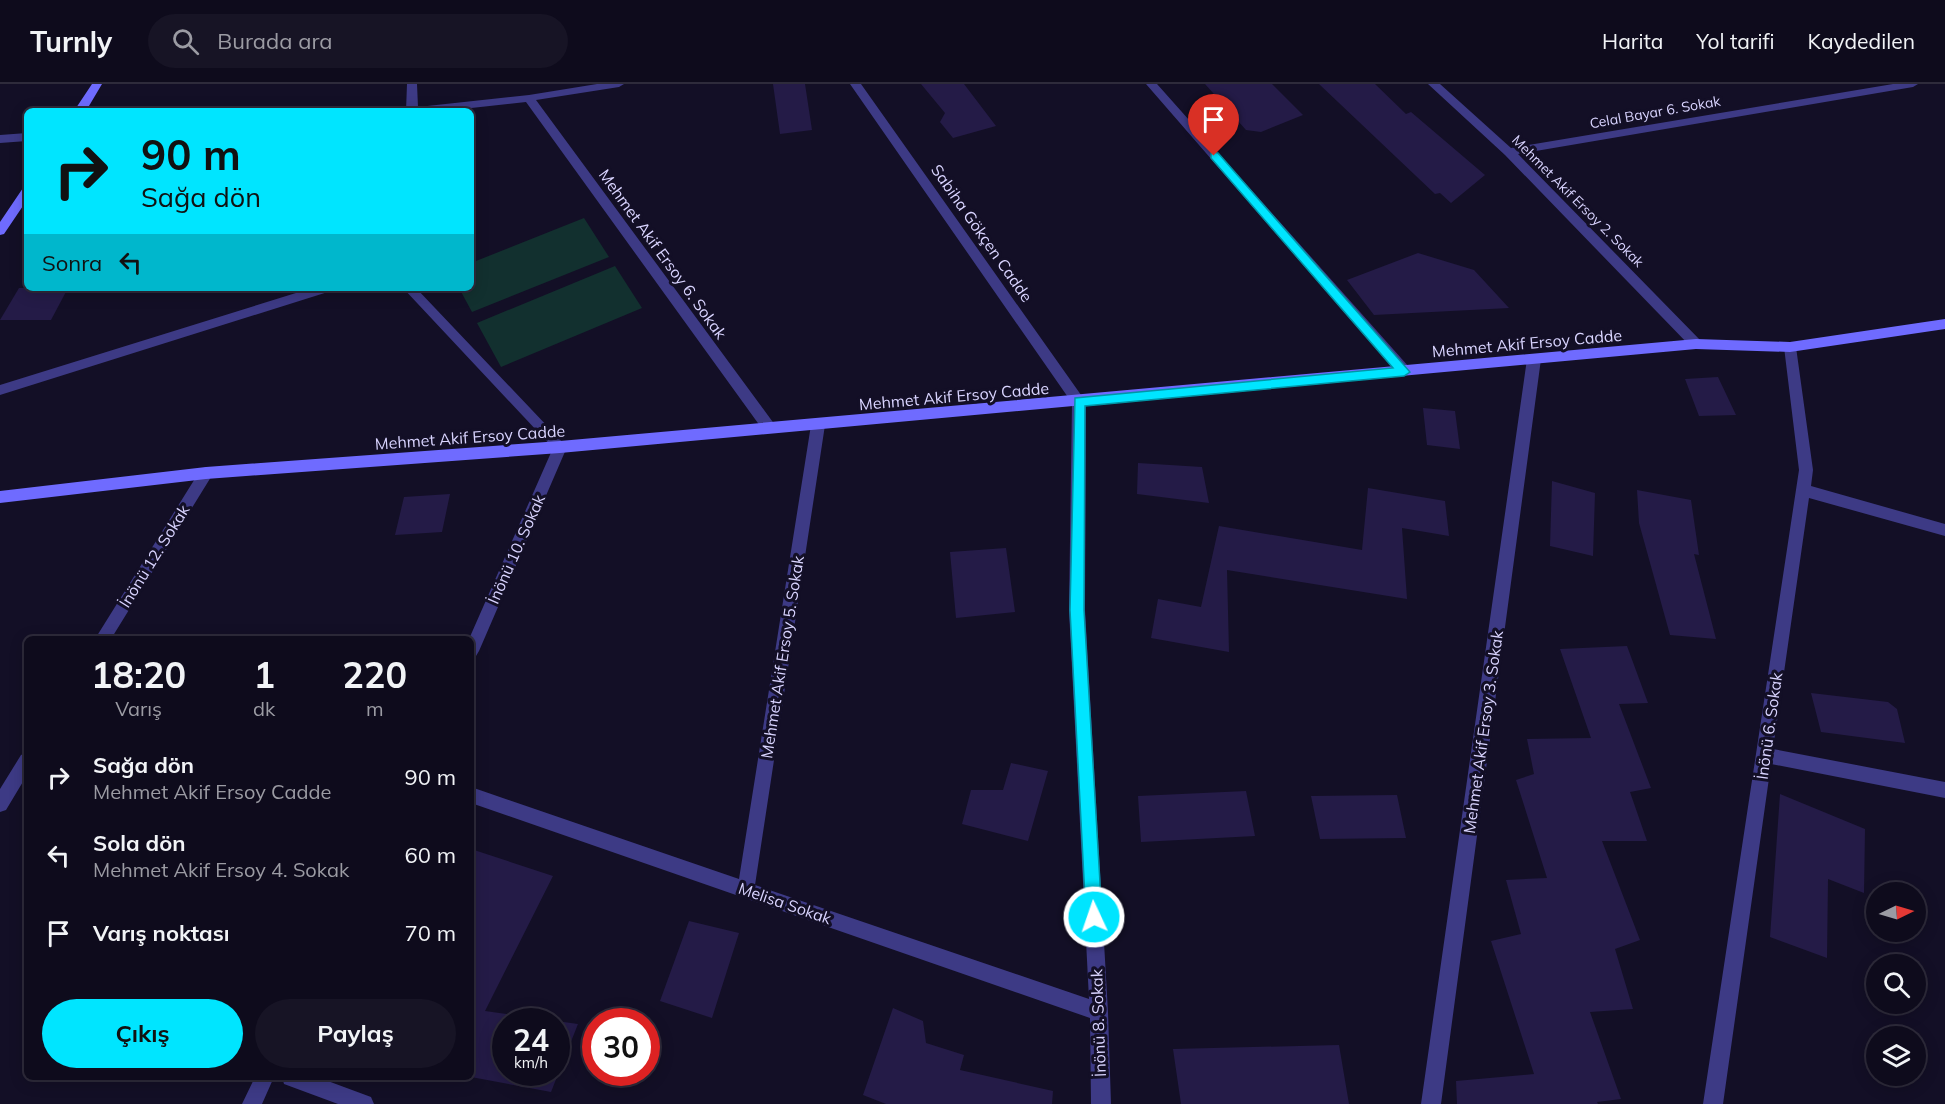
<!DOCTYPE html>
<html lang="tr">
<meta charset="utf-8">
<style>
body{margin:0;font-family:Mulish,sans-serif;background:#171425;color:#f1f3f6;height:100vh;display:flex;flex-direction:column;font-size:22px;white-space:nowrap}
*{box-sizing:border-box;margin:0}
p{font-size:20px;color:#9b9ba3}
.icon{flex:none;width:33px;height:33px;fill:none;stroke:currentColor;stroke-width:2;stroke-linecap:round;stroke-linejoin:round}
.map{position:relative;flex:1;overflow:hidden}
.drawer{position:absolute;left:24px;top:552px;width:450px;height:444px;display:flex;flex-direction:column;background:#0e0b1c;border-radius:9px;box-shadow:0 3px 15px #0003,0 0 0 2px #2e2b3b}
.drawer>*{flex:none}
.hud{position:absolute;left:24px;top:24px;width:450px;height:183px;border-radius:9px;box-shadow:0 3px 15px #0003,0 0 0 2px #2e2b3b;background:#00e5ff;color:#111;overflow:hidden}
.needle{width:39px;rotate:85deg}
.tools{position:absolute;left:1866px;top:798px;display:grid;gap:12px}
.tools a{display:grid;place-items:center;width:60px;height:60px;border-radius:50%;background:#0e0b1c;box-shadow:0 3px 15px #0003,0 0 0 2px #2e2b3b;font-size:30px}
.speed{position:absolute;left:492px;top:924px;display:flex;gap:12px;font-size:30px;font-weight:700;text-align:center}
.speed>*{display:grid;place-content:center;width:78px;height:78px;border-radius:50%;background:#0e0b1c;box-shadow:0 3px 15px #0003,0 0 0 2px #2e2b3b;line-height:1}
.speed small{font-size:15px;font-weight:400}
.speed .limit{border:9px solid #d22;background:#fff;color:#111}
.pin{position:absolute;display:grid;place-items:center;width:51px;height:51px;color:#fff;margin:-62px -26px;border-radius:50% 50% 50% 0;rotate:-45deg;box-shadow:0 0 6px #0007}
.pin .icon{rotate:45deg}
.me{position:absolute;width:66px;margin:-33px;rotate:357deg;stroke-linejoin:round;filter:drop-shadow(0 0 4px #0008)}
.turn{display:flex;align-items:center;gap:21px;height:126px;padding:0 18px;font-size:27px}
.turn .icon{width:78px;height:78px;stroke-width:2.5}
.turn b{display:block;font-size:42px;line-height:51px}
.then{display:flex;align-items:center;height:57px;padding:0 18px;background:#0003;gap:12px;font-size:22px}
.eta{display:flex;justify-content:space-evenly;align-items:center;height:102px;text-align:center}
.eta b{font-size:36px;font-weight:700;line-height:42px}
.cta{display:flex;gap:12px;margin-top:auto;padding:12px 18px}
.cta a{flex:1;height:69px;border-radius:36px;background:#00e5ff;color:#111;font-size:24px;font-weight:700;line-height:69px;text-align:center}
.cta a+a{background:#171425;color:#f1f3f6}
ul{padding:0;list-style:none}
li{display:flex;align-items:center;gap:18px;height:78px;padding:0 18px}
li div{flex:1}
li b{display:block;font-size:22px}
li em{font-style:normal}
header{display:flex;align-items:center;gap:36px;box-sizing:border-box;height:84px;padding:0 30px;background:#0e0b1c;border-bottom:2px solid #2e2b3b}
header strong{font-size:28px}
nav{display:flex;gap:33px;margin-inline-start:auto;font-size:21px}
.search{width:420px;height:54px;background:#171425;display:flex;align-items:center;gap:15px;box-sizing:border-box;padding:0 21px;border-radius:33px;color:#9b9ba3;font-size:22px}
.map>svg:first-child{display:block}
.green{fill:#12302f}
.building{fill:#241b47;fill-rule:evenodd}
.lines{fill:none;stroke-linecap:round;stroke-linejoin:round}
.street{fill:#3d3a85;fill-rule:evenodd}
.secondary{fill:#6f6bff;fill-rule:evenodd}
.route{fill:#00e5ff;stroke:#0095a6;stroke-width:1.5}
.labels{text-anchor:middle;stroke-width:6;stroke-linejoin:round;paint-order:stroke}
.far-street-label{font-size:14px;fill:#d9d4ff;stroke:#130f26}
.street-label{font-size:16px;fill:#d9d4ff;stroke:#130f26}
</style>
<header>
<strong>Turnly</strong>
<div class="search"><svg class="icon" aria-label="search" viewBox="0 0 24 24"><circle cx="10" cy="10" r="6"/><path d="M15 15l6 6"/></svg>Burada ara</div>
<nav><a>Harita</a><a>Yol tarifi</a><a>Kaydedilen</a></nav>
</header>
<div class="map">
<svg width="1945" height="1020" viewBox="0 0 1945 1020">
<rect width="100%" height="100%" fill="#130f26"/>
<!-- green -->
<path class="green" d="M584 134 609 173 472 228 459 204H471V179Z
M615 182 642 224 501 283 477 239Z"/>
<!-- building -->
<path class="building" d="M773 0H805L812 46 780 50Z
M921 0H964L996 42 953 54 940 38 945 29Z
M1205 0H1272L1303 31 1261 48 1246 46Z
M1319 0H1375L1406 30 1411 28 1485 91 1451 119 1440 109 1435 110Z
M1418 169 1474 186 1509 224 1374 231 1347 196Z
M19 204H68L51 236H0Z
M1718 293 1736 331 1699 332 1685 295Z
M1423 324 1455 327 1460 365 1427 361Z
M1138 379 1202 383 1209 419 1137 410Z
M1552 397 1595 409 1593 472 1550 462Z
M1368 404 1445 417 1449 452 1402 444 1407 515 1227 486 1229 568 1151 554 1158 515 1201 523 1219 442 1362 466Z
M1637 406 1691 416 1699 471 1694 470 1716 555 1670 551 1639 439Z
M450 410 442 448 395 451 404 413Z
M1006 464 1015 528 956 534 950 468Z
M1627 562 1648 619 1619 620 1651 704 1630 708 1647 757H1602L1640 856 1615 865 1633 925 1590 928 1621 1015 1597 1018 1598 1020H1457L1456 997 1534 990 1491 857 1521 850 1506 796 1547 794 1516 696 1534 690 1527 655 1591 654 1560 565Z
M1811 609 1888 618 1897 625 1905 659 1821 648Z
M1011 679 1048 687 1028 757 962 740 971 706H1003Z
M1246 707 1255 752 1141 758 1138 712Z
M1780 710 1865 745 1864 809 1828 795 1827 874 1770 853Z
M1397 711 1406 754 1320 755 1311 712Z
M471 765 553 792 485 927 578 940 551 1008 471 993ZM506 938H556V988H506Z
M689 837 739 849 712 934 660 917Z
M893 924 923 937 926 959 964 971 960 986 1053 1007 1052 1020H886L863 1011Z
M1339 961 1349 1020H1181L1173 965Z"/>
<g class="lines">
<!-- street -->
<path class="street" d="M407 0H417L418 23 529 11 597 0H624L619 3 536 16 775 341 777 345 775 349H765L526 18 444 27H406Z
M850 0H861L1086 318 1085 526 1108 928 1111 1020H1091L1090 934 471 719V703L739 795 811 341 818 336 825 341 755 801 1089 915 1069 526 1072 319Z
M1146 0H1157L1409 283 1411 287 1409 291H1399Z
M1428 0H1440L1511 64 1893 0H1918L1913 3 1518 70 1701 257 1702 260 1696 265 1691 263 1505 71Z
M27 49V57L0 59V51Z
M312 204H333L331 207 0 311V301Z
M403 204H416L567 363 479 567 476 572 471 574V555H469L553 364Z
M1790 258 1796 263 1813 386 1811 402 1945 440V452L1809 414 1773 665 1945 698V714L1771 680 1723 1020H1703L1799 386 1784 263Z
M1534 270 1541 275 1441 1020H1421L1527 275Z
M206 383 211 385 213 389 211 393 111 555H95L201 385Z
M27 668V691L6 726 0 728V705L21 671Z
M255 993H274L262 1020H242Z
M282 993H317L371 1013 374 1020H338L284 1000Z"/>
<!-- secondary -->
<path class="secondary" d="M92 0H102L86 27H74Z
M27 103V116L4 150 0 151V138L23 104Z
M1945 235V245L1790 268 1696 265 560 369 206 395 0 419V407L206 383 560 357 1696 255 1790 258Z"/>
</g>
<!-- route -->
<path class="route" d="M1214 68 1218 69 1410 288 1404 292 1085 322 1084 526 1102 833 1099 839 1094 841 1088 839 1086 833 1070 526 1075 314 1393 284 1211 74V69Z"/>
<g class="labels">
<!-- far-street labels -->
<g class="far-street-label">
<text transform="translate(1655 28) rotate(-10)" y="5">Celal Bayar 6. Sokak</text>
<text transform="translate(1578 117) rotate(45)" y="5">Mehmet Akif Ersoy 2. Sokak</text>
</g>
<!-- street labels -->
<g class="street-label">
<text transform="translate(982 149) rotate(55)" y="6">Sabiha Gökçen Cadde</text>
<text transform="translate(663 170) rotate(54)" y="6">Mehmet Akif Ersoy 6. Sokak</text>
<text transform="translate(1527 259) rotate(-5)" y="6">Mehmet Akif Ersoy Cadde</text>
<text transform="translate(954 312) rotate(-5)" y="6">Mehmet Akif Ersoy Cadde</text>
<text transform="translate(470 353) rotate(-4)" y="6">Mehmet Akif Ersoy Cadde</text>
<text transform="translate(516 465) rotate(-66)" y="6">İnönü 10. Sokak</text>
<text transform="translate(154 472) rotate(-58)" y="6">İnönü 12. Sokak</text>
<text transform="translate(782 573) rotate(-81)" y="6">Mehmet Akif Ersoy 5. Sokak</text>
<text transform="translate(1769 642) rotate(-82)" y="6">İnönü 6. Sokak</text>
<text transform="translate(1483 648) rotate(-82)" y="6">Mehmet Akif Ersoy 3. Sokak</text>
<text transform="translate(785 819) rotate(19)" y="6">Melisa Sokak</text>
<text transform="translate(1098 939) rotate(-92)" y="6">İnönü 8. Sokak</text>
</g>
</g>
</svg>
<div class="tools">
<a><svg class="needle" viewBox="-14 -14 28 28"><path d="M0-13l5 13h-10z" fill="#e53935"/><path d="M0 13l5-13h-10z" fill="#9b9ba3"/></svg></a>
<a><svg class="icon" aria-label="search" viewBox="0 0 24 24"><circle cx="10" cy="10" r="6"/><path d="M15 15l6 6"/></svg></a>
<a><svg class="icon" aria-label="layers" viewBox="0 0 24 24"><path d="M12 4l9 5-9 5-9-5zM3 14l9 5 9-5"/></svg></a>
</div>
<div class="speed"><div>24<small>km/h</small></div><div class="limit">30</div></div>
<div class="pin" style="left:1214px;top:72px;background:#d93025"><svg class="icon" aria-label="arrive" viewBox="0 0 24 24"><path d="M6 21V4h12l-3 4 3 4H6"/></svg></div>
<svg class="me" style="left:1094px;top:833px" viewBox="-20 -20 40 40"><circle r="17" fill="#00e5ff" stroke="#fff" stroke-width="3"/><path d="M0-11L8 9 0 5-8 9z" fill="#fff"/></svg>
<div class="hud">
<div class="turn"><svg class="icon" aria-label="right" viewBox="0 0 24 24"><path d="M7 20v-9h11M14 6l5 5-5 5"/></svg><div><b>90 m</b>Sağa dön</div></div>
<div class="then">Sonra<svg class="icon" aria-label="left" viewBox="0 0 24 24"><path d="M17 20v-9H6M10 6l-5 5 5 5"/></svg></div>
</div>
<section class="drawer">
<div class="eta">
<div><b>18:20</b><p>Varış</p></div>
<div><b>1</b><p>dk</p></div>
<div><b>220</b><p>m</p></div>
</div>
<ul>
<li><svg class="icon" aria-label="right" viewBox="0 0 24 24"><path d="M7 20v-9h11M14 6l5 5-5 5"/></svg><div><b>Sağa dön</b><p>Mehmet Akif Ersoy Cadde</p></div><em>90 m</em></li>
<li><svg class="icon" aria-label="left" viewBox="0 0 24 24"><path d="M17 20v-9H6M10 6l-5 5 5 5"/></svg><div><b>Sola dön</b><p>Mehmet Akif Ersoy 4. Sokak</p></div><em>60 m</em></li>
<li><svg class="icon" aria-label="arrive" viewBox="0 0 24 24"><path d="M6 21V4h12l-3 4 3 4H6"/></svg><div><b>Varış noktası</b></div><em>70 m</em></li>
</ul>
<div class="cta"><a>Çıkış</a><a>Paylaş</a></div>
</section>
</div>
